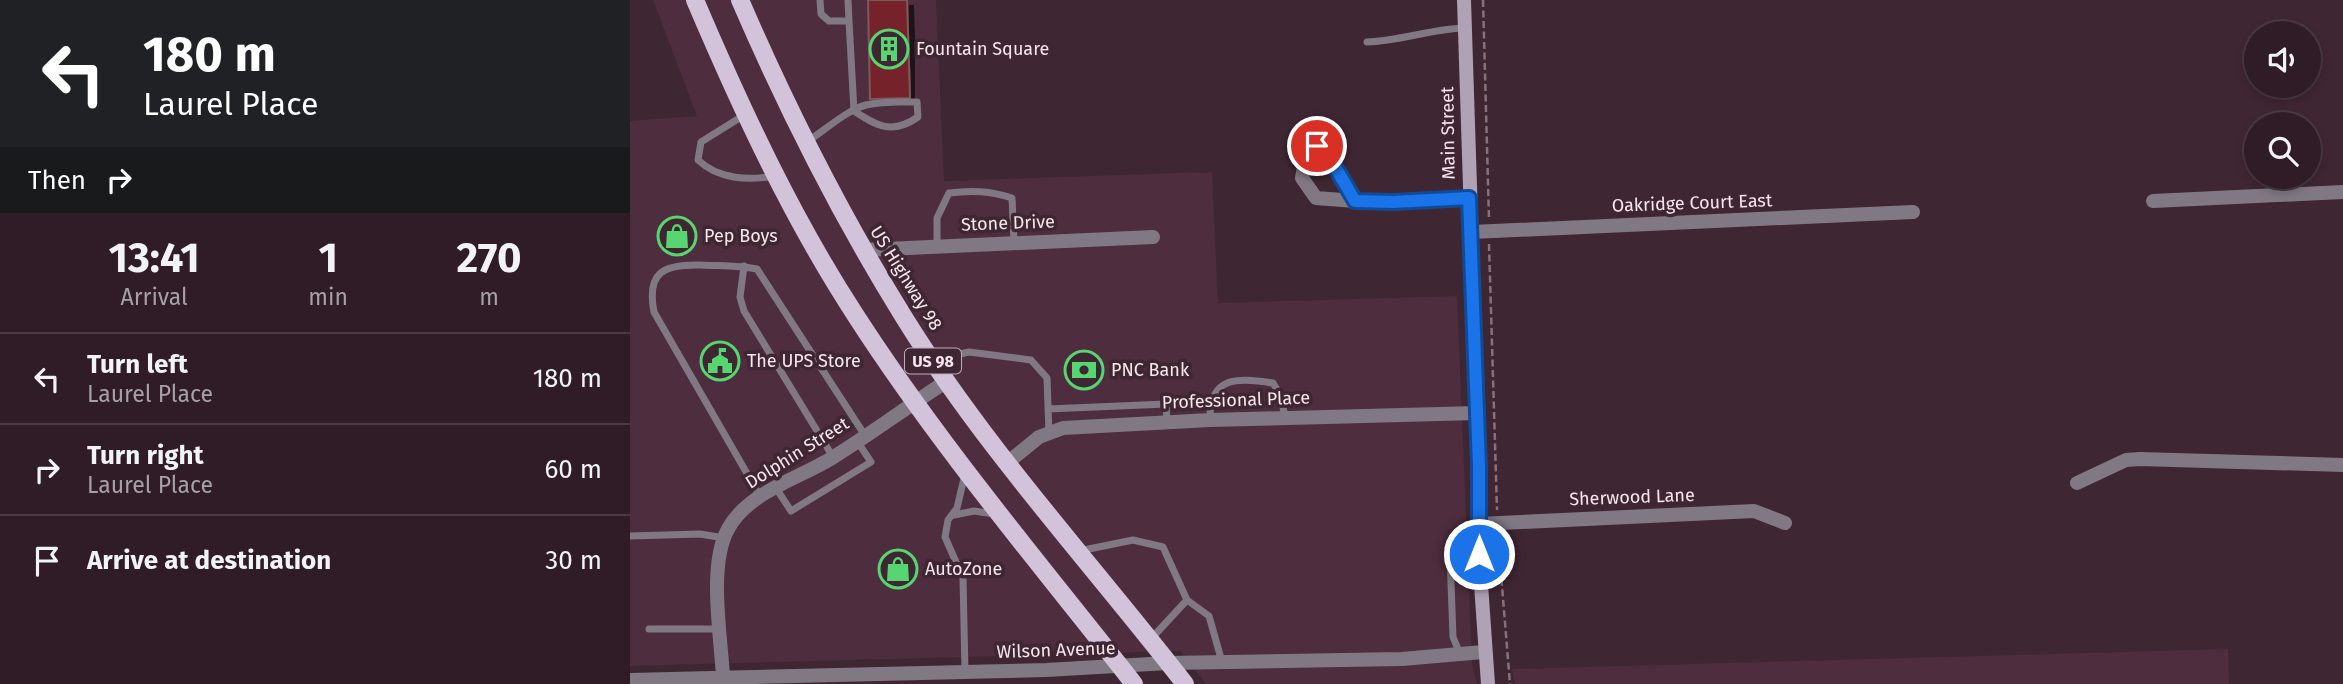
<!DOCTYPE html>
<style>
body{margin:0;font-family:"Fira Sans",sans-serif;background:#37252e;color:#f1f3f6;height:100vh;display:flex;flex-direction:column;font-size:26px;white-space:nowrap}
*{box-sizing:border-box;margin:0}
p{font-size:23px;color:#a7a1a7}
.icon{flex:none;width:38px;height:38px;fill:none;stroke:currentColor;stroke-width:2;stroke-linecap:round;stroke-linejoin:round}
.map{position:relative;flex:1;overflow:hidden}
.details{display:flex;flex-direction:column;background:#2f1c26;width:630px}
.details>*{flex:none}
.guide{background:#202124;color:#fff;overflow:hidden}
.tools{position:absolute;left:1614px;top:21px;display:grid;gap:14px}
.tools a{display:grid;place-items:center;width:77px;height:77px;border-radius:50%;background:#2f1c26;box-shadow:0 4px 10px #0003,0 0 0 2px #4a3a43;font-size:35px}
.pin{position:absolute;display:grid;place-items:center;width:60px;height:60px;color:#fff;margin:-30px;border:4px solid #fff;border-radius:50%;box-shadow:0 2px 7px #0007}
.me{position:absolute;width:77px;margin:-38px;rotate:0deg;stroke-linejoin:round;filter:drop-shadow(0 0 5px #0008)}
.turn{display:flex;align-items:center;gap:24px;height:147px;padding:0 28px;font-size:32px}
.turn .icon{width:91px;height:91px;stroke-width:2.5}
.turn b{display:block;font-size:49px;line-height:60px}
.then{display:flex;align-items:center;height:66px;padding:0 28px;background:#0003;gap:14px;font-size:26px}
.eta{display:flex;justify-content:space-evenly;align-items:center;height:119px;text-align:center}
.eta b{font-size:42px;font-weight:700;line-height:49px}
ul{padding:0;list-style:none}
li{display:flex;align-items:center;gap:21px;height:91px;padding:0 28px;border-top:2px solid #4a3a43}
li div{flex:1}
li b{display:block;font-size:26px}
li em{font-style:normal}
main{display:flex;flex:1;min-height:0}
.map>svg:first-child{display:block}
.built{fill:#4d2d3e}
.building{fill:#742129;stroke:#7b5a5a;stroke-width:2;filter:url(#shadow)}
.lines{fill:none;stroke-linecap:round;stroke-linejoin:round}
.path{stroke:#88717d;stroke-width:2.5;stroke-dasharray:7 3.5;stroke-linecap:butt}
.lane{stroke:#807984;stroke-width:7}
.street{stroke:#807984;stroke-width:14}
.secondary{stroke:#afa2b5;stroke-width:14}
.primary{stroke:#d2c2da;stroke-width:18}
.route-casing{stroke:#114b97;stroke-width:18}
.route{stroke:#1a73e8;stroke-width:12}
.labels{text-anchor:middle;stroke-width:7;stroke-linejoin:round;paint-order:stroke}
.shield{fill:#3f2633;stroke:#c0acb6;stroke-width:2}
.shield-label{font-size:16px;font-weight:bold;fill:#f8e6ee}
.poi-label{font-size:18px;fill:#f8e6ee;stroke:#3f2633;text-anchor:start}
.street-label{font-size:18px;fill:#f8e6ee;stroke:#3f2633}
</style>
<main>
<section class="details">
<div class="guide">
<div class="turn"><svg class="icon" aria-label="left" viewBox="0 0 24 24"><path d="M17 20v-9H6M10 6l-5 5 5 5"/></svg><div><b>180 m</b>Laurel Place</div></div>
<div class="then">Then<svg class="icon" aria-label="right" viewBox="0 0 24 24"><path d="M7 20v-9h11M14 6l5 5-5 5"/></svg></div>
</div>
<div class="eta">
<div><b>13:41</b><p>Arrival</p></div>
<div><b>1</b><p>min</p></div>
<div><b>270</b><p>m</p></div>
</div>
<ul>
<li><svg class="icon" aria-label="left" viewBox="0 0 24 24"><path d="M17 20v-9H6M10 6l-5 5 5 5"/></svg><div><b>Turn left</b><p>Laurel Place</p></div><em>180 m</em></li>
<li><svg class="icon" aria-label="right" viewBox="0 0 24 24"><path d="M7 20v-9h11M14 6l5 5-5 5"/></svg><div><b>Turn right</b><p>Laurel Place</p></div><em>60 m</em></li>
<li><svg class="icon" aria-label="arrive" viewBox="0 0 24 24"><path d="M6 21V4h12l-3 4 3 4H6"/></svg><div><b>Arrive at destination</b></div><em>30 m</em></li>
</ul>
</section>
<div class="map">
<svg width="1713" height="684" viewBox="0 0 1713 684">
<defs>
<filter id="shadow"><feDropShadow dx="6" dy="6" stdDeviation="0" flood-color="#0009"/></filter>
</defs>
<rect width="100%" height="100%" fill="#3f2633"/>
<!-- built -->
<path class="built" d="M23 0H306L314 181 582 172 588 303 827 296 842 664 847 684H576L550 651 0 666V121L67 116Z
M1598 649 1599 684H885L882 669Z"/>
<!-- building -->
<path class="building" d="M238 0H277L280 98 240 99Z"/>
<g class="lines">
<!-- path -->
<path class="path" d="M853 0 859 219
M859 244 867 510
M868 537 880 684"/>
<!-- lane -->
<path class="lane" d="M190 0 191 14 199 21H219L218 0
M737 42C770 41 801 29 834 28
M116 114 71 142 68 160C88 179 118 181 144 176
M178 141C195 130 217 110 236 105 252 101 271 102 287 102L288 117C262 135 247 126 224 111L219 21
M307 246V218L319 193C342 190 360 191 382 198L384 242
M114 266 110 297 114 311 203 457
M303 360 339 352 401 360 417 378 419 433
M418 409 536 404 537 421
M580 420C579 376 608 377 643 383L651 396 655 418
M335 474 327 508 318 520 315 537 333 578 335 672
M146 488 161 511 241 462 227 441
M130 496 24 312C16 271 35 264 71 265 90 266 108 265 127 269L234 434
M324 515 344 511 364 514
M0 536 70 534 94 538
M449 551 503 540 533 547 557 600 520 640
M557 600 579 616 592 662
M19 629H89
M830 654 823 637 820 556 850 554"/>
<!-- street -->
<path class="street" d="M687 146 704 165 725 201 686 198 672 178 677 151Z
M725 201 763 202 839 198
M1523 201 1713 192
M842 232 1283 212
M234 250 523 237
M377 463 409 437 433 428 580 420 847 413
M1447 483 1496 460 1510 459 1713 465
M849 524 1124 511 1155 523
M93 677C91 636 78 565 98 529 118 492 168 479 202 458 241 434 278 406 317 381
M0 680 416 670 538 663 772 659 853 652"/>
<!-- secondary -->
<path class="secondary" d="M834 0 849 466 850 570 858 684"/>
<!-- primary -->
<path class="primary" d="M65 0C111 108 162 218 226 316 310 446 409 563 504 684
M110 0C158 111 211 216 275 319 356 449 461 563 555 684"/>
</g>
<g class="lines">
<defs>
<path id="route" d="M687 146 704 165 725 201 763 202 839 198 849 466V554"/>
</defs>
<!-- route casing -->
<use href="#route" class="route-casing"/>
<!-- route -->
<use href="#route" class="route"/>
</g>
<!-- icons -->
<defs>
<symbol id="building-ring" viewBox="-11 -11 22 22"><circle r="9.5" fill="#3f2633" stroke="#57d570" stroke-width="1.5"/><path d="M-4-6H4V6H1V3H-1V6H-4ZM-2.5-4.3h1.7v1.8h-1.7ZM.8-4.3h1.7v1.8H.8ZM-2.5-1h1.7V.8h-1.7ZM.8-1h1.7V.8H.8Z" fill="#57d570"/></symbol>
<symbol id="shop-ring" viewBox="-11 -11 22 22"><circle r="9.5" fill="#3f2633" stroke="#57d570" stroke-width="1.5"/><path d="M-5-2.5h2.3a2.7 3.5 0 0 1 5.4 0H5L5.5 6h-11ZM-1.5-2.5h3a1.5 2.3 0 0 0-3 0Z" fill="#57d570"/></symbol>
<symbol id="civic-ring" viewBox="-11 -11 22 22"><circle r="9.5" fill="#3f2633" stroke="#57d570" stroke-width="1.5"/><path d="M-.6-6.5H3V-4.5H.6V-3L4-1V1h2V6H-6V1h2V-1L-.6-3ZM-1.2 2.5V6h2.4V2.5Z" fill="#57d570"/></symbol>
<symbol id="bank-ring" viewBox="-11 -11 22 22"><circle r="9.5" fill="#3f2633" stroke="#57d570" stroke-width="1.5"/><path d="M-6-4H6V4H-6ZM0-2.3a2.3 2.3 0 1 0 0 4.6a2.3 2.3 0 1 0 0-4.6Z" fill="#57d570"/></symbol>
</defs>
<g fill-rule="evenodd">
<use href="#building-ring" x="237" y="27" width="44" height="44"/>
<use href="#shop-ring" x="25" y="214" width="44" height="44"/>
<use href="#civic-ring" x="68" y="339" width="44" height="44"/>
<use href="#bank-ring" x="432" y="348" width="44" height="44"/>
<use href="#shop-ring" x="246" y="547" width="44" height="44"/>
</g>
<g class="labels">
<!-- shield labels -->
<rect class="shield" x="275" y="348.5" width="56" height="25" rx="5"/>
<g class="shield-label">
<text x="303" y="367">US 98</text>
</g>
<!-- poi labels -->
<g class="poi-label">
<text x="286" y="55">Fountain Square</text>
<text x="74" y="242">Pep Boys</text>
<text x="117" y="367">The UPS Store</text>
<text x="481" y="376">PNC Bank</text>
<text x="295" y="575">AutoZone</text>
</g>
<!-- street labels -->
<g class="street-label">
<text transform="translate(818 133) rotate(-91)" y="6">Main Street</text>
<text transform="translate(1062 203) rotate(-2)" y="6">Oakridge Court East</text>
<text transform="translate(378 223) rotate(-2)" y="6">Stone Drive</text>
<text transform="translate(276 278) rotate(58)" y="6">US Highway 98</text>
<text transform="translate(606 400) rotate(-2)" y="6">Professional Place</text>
<text transform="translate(167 453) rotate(-32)" y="6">Dolphin Street</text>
<text transform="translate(1002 497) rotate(-2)" y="6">Sherwood Lane</text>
<text transform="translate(426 650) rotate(-2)" y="6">Wilson Avenue</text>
</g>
</g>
</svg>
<div class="tools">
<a><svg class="icon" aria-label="sound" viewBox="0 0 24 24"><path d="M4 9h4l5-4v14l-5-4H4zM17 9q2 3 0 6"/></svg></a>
<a><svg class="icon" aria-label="search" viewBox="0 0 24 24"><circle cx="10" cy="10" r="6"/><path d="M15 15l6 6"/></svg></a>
</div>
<div class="pin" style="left:687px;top:146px;background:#d93025"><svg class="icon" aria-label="arrive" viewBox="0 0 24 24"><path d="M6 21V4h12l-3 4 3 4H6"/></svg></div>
<svg class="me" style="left:849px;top:554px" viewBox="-20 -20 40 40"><circle r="17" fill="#1a73e8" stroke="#fff" stroke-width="3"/><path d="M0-11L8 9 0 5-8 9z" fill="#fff"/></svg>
</div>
</main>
